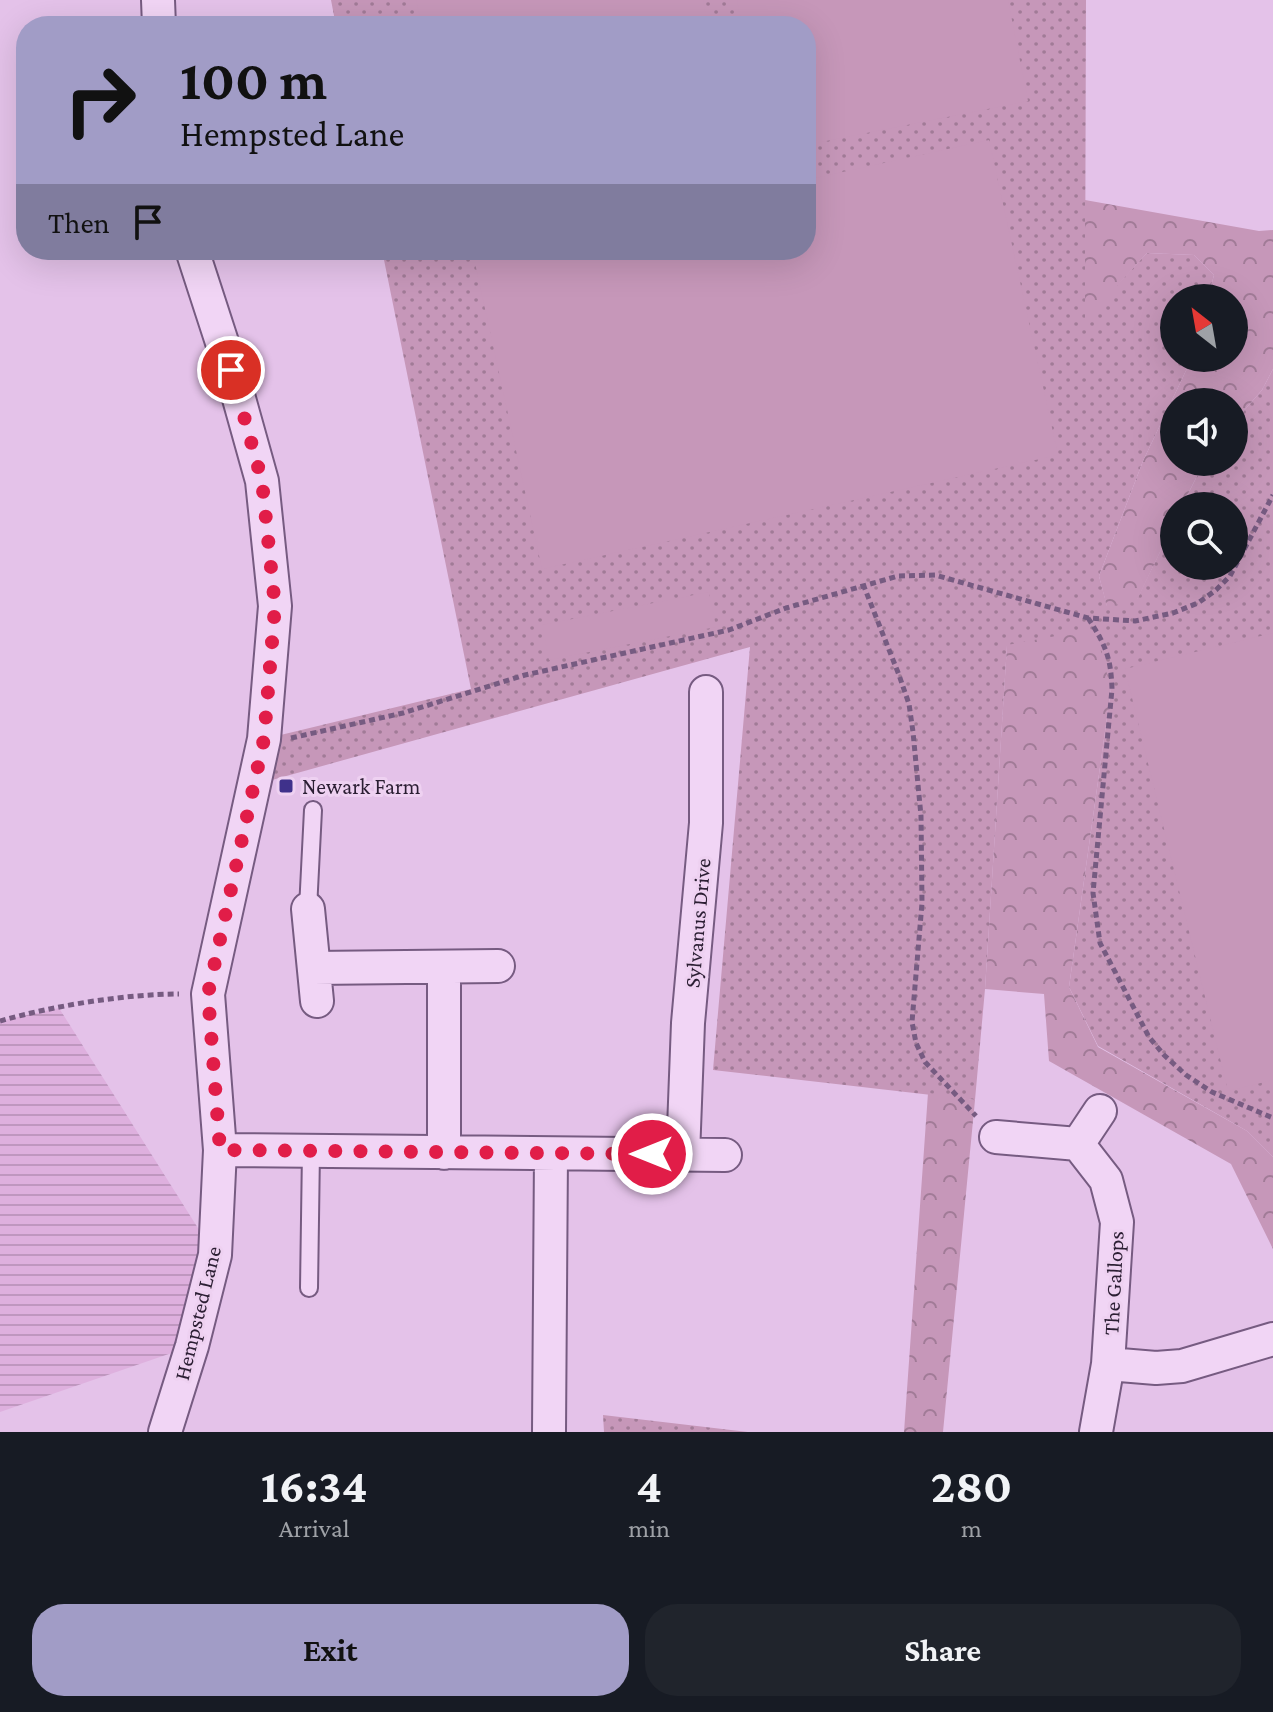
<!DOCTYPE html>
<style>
body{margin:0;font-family:"Crimson Pro",serif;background:#20242c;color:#f1f3f6;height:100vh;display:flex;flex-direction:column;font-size:30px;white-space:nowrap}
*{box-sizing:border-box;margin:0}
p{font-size:26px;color:#9ea1a6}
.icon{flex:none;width:44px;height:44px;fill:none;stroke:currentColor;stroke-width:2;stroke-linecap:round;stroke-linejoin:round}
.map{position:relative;height:1432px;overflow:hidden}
.drawer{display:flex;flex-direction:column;background:#171b24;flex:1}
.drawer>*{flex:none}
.banner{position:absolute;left:16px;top:16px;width:800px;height:244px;border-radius:32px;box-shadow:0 8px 32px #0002;background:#a19cc6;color:#111;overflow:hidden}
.needle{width:52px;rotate:329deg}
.tools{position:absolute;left:1160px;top:284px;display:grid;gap:16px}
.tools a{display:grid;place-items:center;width:88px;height:88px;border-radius:50%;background:#171b24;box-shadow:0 8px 32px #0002;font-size:40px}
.pin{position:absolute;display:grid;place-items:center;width:68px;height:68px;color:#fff;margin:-34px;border:4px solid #fff;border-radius:50%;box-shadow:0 2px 8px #0007}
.me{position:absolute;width:88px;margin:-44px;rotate:270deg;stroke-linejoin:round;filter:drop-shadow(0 0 6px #0008)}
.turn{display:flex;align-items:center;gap:28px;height:168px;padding:0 32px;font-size:36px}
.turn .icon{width:104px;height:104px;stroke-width:2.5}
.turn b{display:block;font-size:56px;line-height:68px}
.then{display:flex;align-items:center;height:76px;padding:0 32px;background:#0003;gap:16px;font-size:30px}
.eta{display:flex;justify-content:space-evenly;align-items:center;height:136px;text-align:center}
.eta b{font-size:48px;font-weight:700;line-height:56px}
.action{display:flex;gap:16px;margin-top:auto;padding:16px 32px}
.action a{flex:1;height:92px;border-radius:32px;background:#a19cc6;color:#111;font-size:32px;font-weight:700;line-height:92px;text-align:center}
.action a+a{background:#20242c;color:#f1f3f6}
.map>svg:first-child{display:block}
.farmland{fill:url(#farmland-rules)}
.grass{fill:url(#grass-dots)}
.forest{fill:url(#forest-crowns)}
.green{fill:#c697b9}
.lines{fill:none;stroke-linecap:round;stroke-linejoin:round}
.service-casing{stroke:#765b81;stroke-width:20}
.minor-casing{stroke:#765b81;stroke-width:36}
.path{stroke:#765b81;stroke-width:5;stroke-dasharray:6 4;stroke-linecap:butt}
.service{stroke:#f1d5f5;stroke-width:16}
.minor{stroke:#f1d5f5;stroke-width:32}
.route{stroke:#e11d48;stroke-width:14;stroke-dasharray:0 25.2}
.poi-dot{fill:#3f318b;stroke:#eed1f1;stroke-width:3}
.labels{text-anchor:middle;stroke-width:6;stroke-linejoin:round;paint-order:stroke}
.poi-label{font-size:22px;fill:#2b1e33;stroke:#eed1f1;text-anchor:start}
.street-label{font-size:22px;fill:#2b1e33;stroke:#eed1f1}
</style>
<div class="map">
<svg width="1273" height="1432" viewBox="0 0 1273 1432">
<defs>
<pattern id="farmland-rules" width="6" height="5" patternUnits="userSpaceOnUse" patternTransform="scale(2)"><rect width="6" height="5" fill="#deb0de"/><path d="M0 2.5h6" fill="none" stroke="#bf97bf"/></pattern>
<pattern id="grass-dots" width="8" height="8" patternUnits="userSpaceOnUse" patternTransform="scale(2)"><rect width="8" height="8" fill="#c697b9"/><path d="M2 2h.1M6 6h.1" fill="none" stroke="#a17b97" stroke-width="1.8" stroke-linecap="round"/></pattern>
<pattern id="forest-crowns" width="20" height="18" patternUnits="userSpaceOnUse" patternTransform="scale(2)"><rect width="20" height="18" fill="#c697b9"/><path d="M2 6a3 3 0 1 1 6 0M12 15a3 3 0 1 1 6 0" fill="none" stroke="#a17b97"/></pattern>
</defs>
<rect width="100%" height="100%" fill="#e4c2e9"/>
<!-- farmland -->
<path class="farmland" d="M59 1008 215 1255 192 1346 0 1412V1021Z"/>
<!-- grass -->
<path class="grass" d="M331 0H1086L1085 319 1147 253 1194 255 1214 275 1208 298H1174V358H1192L1143 461 1099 576 1107 606 1137 599 1174 523V566H1234V506H1182L1204 462H1234V422L1262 390 1273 369V1157L1247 1131 1098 1046 1069 987 1111 689 1007 646 985 989 975 1100 713 1070 750 647 254 785 264 739 471 689 382 250H806V26H336Z
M603 1415 748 1432H604Z"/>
<!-- forest -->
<path class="forest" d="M1085 200 1259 231 1273 230V369L1262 390 1234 422V402H1174V462H1204L1182 506H1174V523L1137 600 1107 607 1099 576 1143 461 1192 358H1234V298H1208L1214 275 1194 255 1147 253 1085 321Z
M1095 629 1111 689 1069 987 1098 1047 1247 1131 1273 1157V1249L1231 1164 1049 1061 1044 994 985 989 1007 645Z
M928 1093 975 1100 943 1432H904Z"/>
<!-- green -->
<path class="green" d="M416 0H703L708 26H422Z
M737 0H1008L1028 101 806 145V26H742Z
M989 140 1058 455 542 569 473 254 490 250H806V180Z
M709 592 716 627 549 660 542 625Z
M1273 633V1080L1228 1091 1125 669Z"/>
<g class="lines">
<defs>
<path id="service" d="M308 909 313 810
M309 1288 311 1151"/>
<path id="minor" d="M158 0 159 26
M308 909 317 1001
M444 967V1153
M314 968 498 966
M996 1137 1078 1144 1106 1180 1117 1222 1108 1364 1096 1432
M1078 1144 1100 1111
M220 1150 725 1155
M683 1155 688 1023 706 823V692
M1108 1364 1156 1368 1182 1366 1273 1339
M165 1432 192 1346 215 1255 220 1150 208 994 264 739 275 606 262 481 231 370 192 250
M549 1432 551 1154"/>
</defs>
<!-- service casing -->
<use href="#service" class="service-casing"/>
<!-- minor casing -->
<use href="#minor" class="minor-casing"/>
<!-- path -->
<path class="path" d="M863 584 899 675 909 704 913 732 921 816 922 903 912 1022 916 1043 925 1062 976 1116
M1088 618C1105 644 1111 657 1112 689L1093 893 1100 943 1149 1037 1164 1055 1186 1075 1212 1092 1273 1118
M291 738 403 713 525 675 729 630 786 608 898 576 935 575 1088 618 1135 621 1173 613 1198 603 1216 590 1230 576 1273 495
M0 1021C53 1006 124 994 179 994"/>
<!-- service -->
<use href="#service" class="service"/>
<!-- minor -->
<use href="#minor" class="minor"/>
</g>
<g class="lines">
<!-- route -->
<path class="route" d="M231 370 262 481 275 606 264 739 208 994 220 1150 652 1154"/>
</g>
<!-- markers -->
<rect class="poi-dot" x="278" y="778" width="16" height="16" rx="4"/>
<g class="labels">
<!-- poi labels -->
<g class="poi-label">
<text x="302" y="794">Newark Farm</text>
</g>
<!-- street labels -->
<g class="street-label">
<text transform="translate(697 923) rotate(-85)" y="8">Sylvanus Drive</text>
<text transform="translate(1113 1283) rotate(-87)" y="8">The Gallops</text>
<text transform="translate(197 1313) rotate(-76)" y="8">Hempsted Lane</text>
</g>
</g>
</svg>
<div class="tools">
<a><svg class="needle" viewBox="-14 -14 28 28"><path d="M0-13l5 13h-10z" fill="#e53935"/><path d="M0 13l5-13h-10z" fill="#9ea1a6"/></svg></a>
<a><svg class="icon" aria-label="sound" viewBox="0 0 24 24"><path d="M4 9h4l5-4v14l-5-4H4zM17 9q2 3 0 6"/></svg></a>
<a><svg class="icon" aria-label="search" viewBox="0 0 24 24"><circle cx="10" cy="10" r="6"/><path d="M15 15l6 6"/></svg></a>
</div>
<div class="pin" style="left:231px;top:370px;background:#d93025"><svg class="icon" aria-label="arrive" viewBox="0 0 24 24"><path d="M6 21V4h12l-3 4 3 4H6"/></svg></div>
<svg class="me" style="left:652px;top:1154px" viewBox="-20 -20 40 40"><circle r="17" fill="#e11d48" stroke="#fff" stroke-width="3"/><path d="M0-11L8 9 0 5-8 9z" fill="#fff"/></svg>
<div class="banner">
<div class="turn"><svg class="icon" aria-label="right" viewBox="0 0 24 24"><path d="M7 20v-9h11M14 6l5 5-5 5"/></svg><div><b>100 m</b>Hempsted Lane</div></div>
<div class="then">Then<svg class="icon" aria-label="arrive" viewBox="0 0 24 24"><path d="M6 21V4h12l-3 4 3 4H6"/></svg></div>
</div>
</div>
<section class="drawer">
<div class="eta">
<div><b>16:34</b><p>Arrival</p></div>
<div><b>4</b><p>min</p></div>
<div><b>280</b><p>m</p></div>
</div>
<div class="action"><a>Exit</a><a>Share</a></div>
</section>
